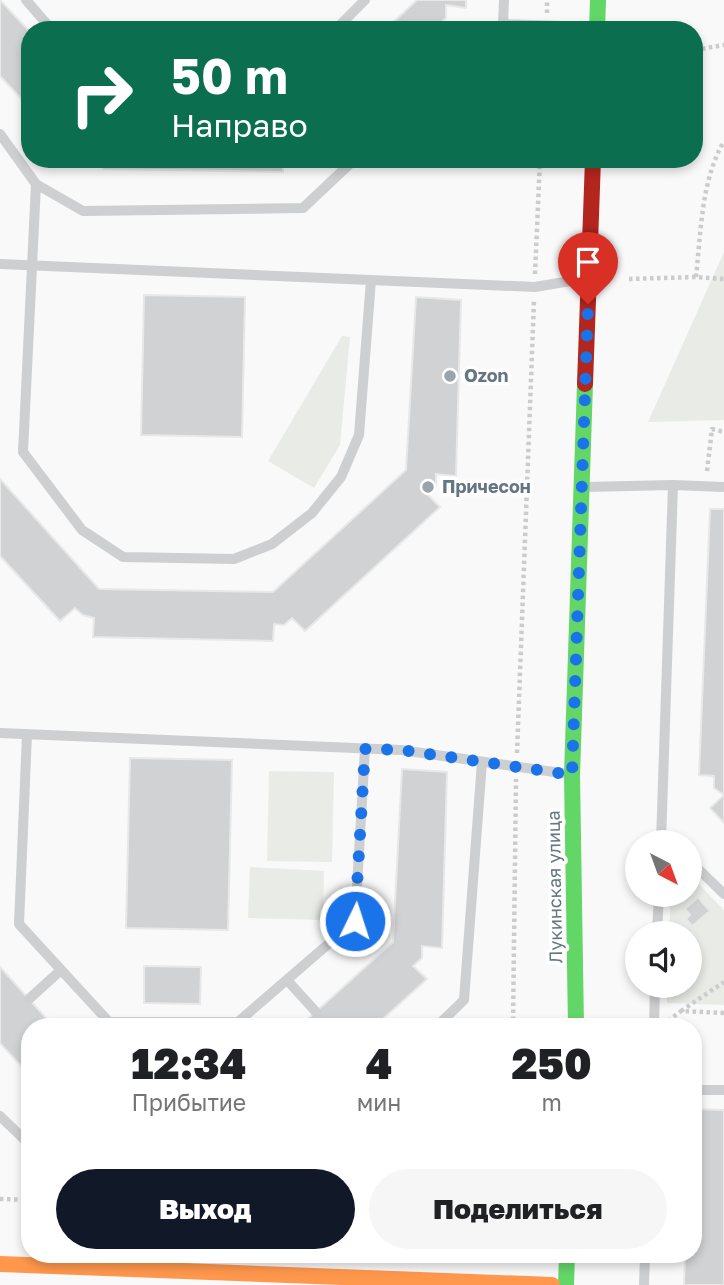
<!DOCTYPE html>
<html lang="ru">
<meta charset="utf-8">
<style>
body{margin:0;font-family:"Golos Text",sans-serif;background:#f6f6f6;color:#202124;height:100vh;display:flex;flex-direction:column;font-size:26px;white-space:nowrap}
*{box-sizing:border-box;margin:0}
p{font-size:23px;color:#757577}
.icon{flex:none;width:38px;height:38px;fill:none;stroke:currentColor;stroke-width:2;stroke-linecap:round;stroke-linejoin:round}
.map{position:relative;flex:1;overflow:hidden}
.drawer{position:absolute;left:21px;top:1018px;width:681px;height:245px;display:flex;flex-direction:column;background:#fff;border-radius:28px;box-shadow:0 4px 10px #0003}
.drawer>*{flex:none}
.top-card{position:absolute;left:21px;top:21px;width:682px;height:147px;border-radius:28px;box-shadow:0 4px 10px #0003;background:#0b6e4f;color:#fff;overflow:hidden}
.needle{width:46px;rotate:139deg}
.controls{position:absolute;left:625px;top:830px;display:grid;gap:14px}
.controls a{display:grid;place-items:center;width:77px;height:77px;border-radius:50%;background:#fff;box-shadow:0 4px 10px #0003;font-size:35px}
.pin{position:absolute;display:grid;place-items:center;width:60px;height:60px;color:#fff;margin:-72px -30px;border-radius:50% 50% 50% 0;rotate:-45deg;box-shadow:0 0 7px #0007}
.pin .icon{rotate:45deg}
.me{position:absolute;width:77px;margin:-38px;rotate:4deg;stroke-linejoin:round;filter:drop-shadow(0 0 5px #0008)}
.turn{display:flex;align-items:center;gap:24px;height:147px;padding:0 35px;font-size:32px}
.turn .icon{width:91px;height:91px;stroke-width:2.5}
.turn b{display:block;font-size:49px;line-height:60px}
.eta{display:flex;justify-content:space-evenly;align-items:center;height:119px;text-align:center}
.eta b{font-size:42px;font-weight:800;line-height:49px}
.primary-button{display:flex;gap:14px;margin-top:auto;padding:14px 35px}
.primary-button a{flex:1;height:80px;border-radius:42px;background:#111827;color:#fff;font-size:28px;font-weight:800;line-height:80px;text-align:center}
.primary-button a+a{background:#f6f6f6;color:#202124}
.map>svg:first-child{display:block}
.green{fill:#e8ebe6}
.building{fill:#d0d2d3;stroke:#e8e8e8;stroke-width:2}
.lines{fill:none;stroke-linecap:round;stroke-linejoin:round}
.path{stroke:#cbcccd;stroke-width:4.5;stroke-dasharray:3.5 3.5;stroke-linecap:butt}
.lane{stroke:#cecfd0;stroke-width:10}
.fast{stroke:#63d668;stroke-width:16}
.slow{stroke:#ff974d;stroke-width:16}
.jam{stroke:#b3261e;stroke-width:16}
.route{stroke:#1a73e8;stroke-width:12;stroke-dasharray:0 21.6}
.poi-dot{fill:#99a4ac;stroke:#fff;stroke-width:2.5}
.labels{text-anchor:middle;stroke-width:7;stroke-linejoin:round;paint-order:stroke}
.poi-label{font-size:18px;font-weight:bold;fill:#657683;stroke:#fff;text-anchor:start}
.street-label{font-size:18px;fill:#657683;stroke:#fff}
</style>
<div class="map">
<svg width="724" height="1285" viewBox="0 0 724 1285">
<rect width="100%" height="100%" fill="#f9f9f9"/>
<!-- green -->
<path class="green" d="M724 252V420L648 422Z
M342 336 350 337 340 445 314 488 268 461Z
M269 771 334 772 332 862 267 861Z
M250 867 324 871 323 920 248 918Z
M690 875 724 910V1005L667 1003V985H690V933H669L671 894H690Z"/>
<!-- building -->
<path class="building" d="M0 0 30 32V108L0 76Z
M417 0H466V8L446 5V18L437 25 442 30H385Z
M103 159H283V172L103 169Z
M144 295 245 297 242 437 141 435Z
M416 297 461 300 456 476 436 474V486L427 494 440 507 305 631 292 618 284 625 274 624 273 641 93 637 94 618 83 615 75 608 60 621 0 556V479L99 589 273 592 406 470Z
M710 509H724V795L714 788V776L699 775Z
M130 758 232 760 228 930 126 928Z
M402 769 447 772 442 948 422 946V958L413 966 427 979 374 1027H299L393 942Z
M724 795V823L710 808Z
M698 897 710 911 692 926 686 919 690 915 685 909Z
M144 966 201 967 200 1004 144 1003Z
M0 967 54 1027H30V1076L0 1043Z
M693 1109 724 1110V1285H684L685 1255H693Z"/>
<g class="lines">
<!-- path -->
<path class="path" d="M547 13V0
M695 50 724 45
M535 274 540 159
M696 277C701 232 701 181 724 141
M629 279 696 277 724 279
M707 471 712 429 724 432
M517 753 534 300
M681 1011 724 982
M668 1021 681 1011 724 1013
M513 1027 516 779
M0 1199 30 1200"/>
<!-- lane -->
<path class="lane" d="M26 0 52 30
M503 24 594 27
M335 30 365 0
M497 30 503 24 504 0
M0 134 36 184 23 452 82 530 123 557 234 559 272 544 312 513 341 477 359 435 371 280
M36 184 83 211 303 208 355 159
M0 264 535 287 588 278
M585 487 673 485 724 487
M0 733 401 750 568 774
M27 734 19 924 109 1022H238L355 921 365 749
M661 842 673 485
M690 861 724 894
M657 933 659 894
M287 980 316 1012
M29 999 61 970
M436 1027 464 1000 482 762
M654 1027 655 985
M693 1090H724
M0 1116 30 1145
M644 1285 645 1255"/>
<!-- fast -->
<path class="fast" d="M597 30 598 0
M576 1027 572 775 585 384
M566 1285 567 1255"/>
<!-- slow -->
<path class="slow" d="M0 1264 552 1285"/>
<!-- jam -->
<path class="jam" d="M585 384 593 159"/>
</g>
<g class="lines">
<!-- route -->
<path class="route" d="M355 921 365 749 401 750 572 775 588 304"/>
</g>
<!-- markers -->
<g class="poi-dot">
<circle cx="450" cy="376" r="7"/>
<circle cx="428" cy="487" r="7"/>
</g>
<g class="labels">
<!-- poi labels -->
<g class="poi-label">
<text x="464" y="382">Ozon</text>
<text x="442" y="493">Причесон</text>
</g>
<!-- street labels -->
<g class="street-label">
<text transform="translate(555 887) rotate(-91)" y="6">Лукинская улица</text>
</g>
</g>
</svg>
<div class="controls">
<a><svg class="needle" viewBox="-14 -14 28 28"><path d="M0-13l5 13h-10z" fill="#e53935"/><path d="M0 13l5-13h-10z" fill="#757577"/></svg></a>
<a><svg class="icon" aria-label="sound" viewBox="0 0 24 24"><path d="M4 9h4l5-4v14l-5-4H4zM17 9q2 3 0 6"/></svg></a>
</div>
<div class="pin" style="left:588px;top:304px;background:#d93025"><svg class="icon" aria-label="arrive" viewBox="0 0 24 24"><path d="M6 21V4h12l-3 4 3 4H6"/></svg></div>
<svg class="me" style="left:355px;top:921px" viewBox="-20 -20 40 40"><circle r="17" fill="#1a73e8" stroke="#fff" stroke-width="3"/><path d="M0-11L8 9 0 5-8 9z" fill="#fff"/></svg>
<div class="top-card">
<div class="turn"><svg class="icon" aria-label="right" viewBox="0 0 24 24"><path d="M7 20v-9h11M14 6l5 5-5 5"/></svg><div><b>50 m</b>Направо</div></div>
</div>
<section class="drawer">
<div class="eta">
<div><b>12:34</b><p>Прибытие</p></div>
<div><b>4</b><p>мин</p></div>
<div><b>250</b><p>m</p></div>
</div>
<div class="primary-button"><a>Выход</a><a>Поделиться</a></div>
</section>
</div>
